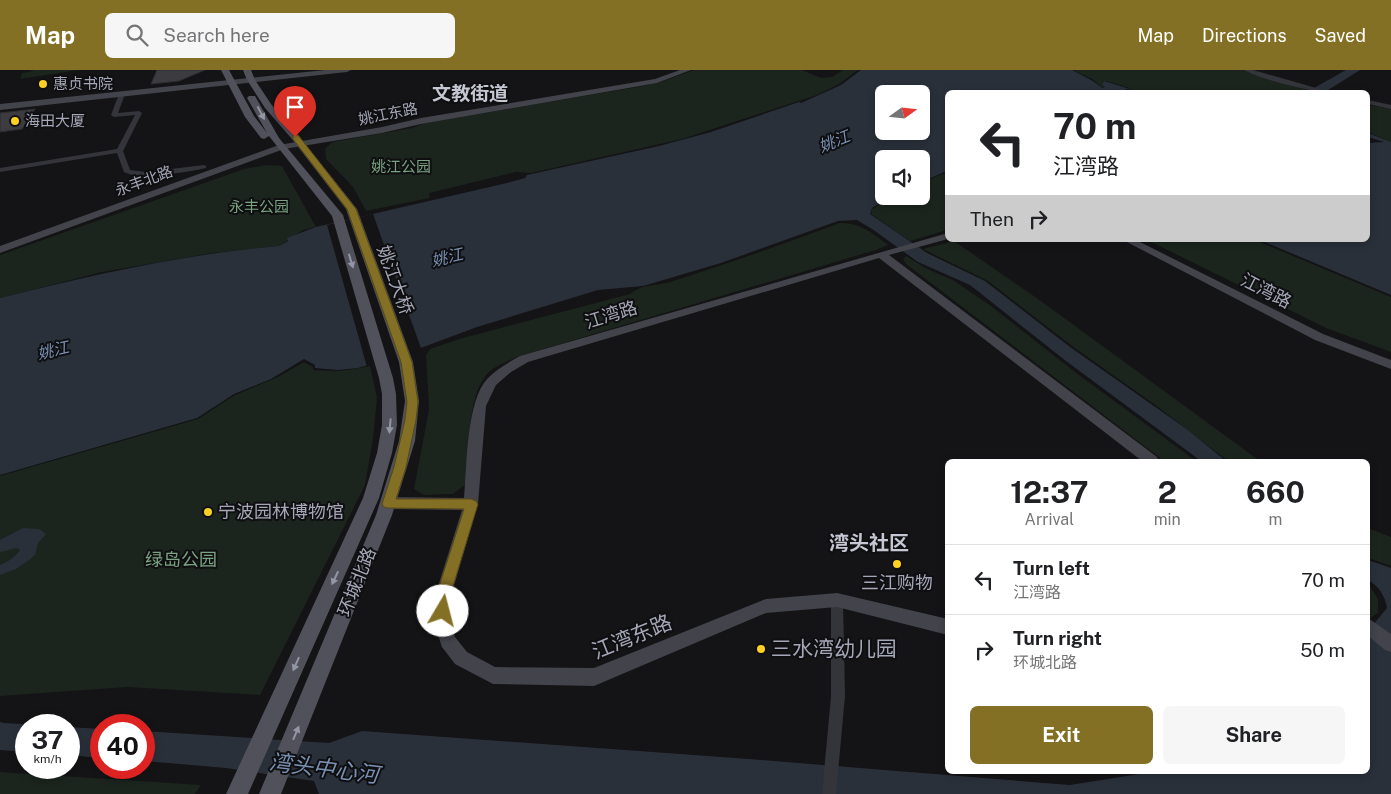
<!DOCTYPE html>
<meta charset="utf-8">
<style>
body{margin:0;font-family:"Public Sans","Noto Sans SC",sans-serif;background:#f6f6f6;color:#202124;height:100vh;display:flex;flex-direction:column;font-size:19px;white-space:nowrap}
*{box-sizing:border-box;margin:0}
p{font-size:16px;color:#757577}
.icon{flex:none;width:28px;height:28px;fill:none;stroke:currentColor;stroke-width:2;stroke-linecap:round;stroke-linejoin:round}
.map{position:relative;flex:1;overflow:hidden}
.drawer{position:absolute;left:945px;top:389px;width:425px;height:315px;display:flex;flex-direction:column;background:#fff;border-radius:8px;box-shadow:0 2px 8px #0003}
.drawer>*{flex:none}
.hud{position:absolute;left:945px;top:20px;width:425px;height:152px;border-radius:8px;box-shadow:0 2px 8px #0003;background:#fff;color:#202124;overflow:hidden}
.needle{width:32px;rotate:75deg}
.fabs{position:absolute;left:875px;top:15px;display:grid;gap:10px}
.fabs a{display:grid;place-items:center;width:55px;height:55px;border-radius:8px;background:#fff;box-shadow:0 2px 8px #0003;font-size:25px}
.speed{position:absolute;left:15px;top:644px;display:flex;gap:10px;font-size:25px;font-weight:700;text-align:center}
.speed>*{display:grid;place-content:center;width:65px;height:65px;border-radius:50%;background:#fff;box-shadow:0 2px 8px #0003;line-height:1}
.speed small{font-size:12px;font-weight:400}
.speed .limit{border:8px solid #d22;background:#fff;color:#111}
.pin{position:absolute;display:grid;place-items:center;width:42px;height:42px;color:#fff;margin:-51px -21px;border-radius:50% 50% 50% 0;rotate:-45deg;box-shadow:0 0 5px #0007}
.pin .icon{rotate:45deg}
.me{position:absolute;width:55px;margin:-28px;rotate:8deg;stroke-linejoin:round;filter:drop-shadow(0 0 4px #0008)}
.turn{display:flex;align-items:center;gap:18px;height:105px;padding:0 25px;font-size:22px}
.turn .icon{width:65px;height:65px;stroke-width:2.5}
.turn b{display:block;font-size:35px;line-height:42px}
.then{display:flex;align-items:center;height:48px;padding:0 25px;background:#0003;gap:10px;font-size:19px}
.eta{display:flex;justify-content:space-evenly;align-items:center;height:85px;text-align:center}
.eta b{font-size:30px;font-weight:700;line-height:35px}
.action{display:flex;gap:10px;margin-top:auto;padding:10px 25px}
.action a{flex:1;height:58px;border-radius:8px;background:#847024;color:#fff;font-size:20px;font-weight:700;line-height:58px;text-align:center}
.action a+a{background:#f6f6f6;color:#202124}
ul{padding:0;list-style:none}
li{display:flex;align-items:center;gap:15px;height:70px;padding:0 25px;border-top:1px solid #e0e0e0}
li div{flex:1}
li b{display:block;font-size:19px}
li em{font-style:normal}
header{display:flex;align-items:center;gap:30px;box-sizing:border-box;height:70px;padding:0 25px;background:#847024;color:#fff}
header strong{font-size:24px}
nav{display:flex;gap:28px;margin-inline-start:auto;font-size:18px}
.search{width:350px;height:45px;background:#f6f6f6;display:flex;align-items:center;gap:12px;box-sizing:border-box;padding:0 18px;border-radius:8px;color:#757577;font-size:19px}
.map>svg:first-child{display:block}
.green{fill:#1b241d}
.water{fill:#29303a;fill-rule:evenodd}
.pier{fill:#141315}
.building{fill:#3b3b40;stroke:#2e2d32}
.lines{fill:none;stroke-linecap:round;stroke-linejoin:round}
.street{fill:#34343b;fill-rule:evenodd}
.secondary{fill:#42434b;fill-rule:evenodd}
.primary{fill:#50515a;fill-rule:evenodd}
.oneway{fill:#9396a4}
.route{fill:#847024;stroke:#564917}
.poi-dot{fill:#fed123;stroke:#0f0e10;stroke-width:2}
.labels{text-anchor:middle;stroke-width:4;stroke-linejoin:round;paint-order:stroke}
.far-poi-label{font-size:15px;fill:#a4a7b7;stroke:#0f0e10;text-anchor:start}
.far-street-label{font-size:15px;fill:#a4a7b7;stroke:#0f0e10}
.far-park-label{font-size:15px;fill:#7aa382;stroke:#0f0e10}
.far-water-label{font-size:16px;font-style:italic;fill:#7991b4;stroke:#0f0e10}
.street-label{font-size:18px;fill:#a4a7b7;stroke:#0f0e10}
.poi-label{font-size:18px;fill:#a4a7b7;stroke:#0f0e10;text-anchor:start}
.park-label{font-size:18px;fill:#7aa382;stroke:#0f0e10}
.far-district-label{font-size:19px;font-weight:bold;fill:#c5c7d2;stroke:#0f0e10}
.quarter-label{font-size:20px;font-weight:bold;fill:#c5c7d2;stroke:#0f0e10}
.near-street-label{font-size:21px;fill:#a4a7b7;stroke:#0f0e10}
.near-poi-label{font-size:21px;fill:#a4a7b7;stroke:#0f0e10;text-anchor:start}
.near-water-label{font-size:22px;font-style:italic;fill:#7991b4;stroke:#0f0e10}
</style>
<header>
<strong>Map</strong>
<div class="search"><svg class="icon" aria-label="search" viewBox="0 0 24 24"><circle cx="10" cy="10" r="6"/><path d="M15 15l6 6"/></svg>Search here</div>
<nav><a>Map</a><a>Directions</a><a>Saved</a></nav>
</header>
<div class="map">
<svg width="1391" height="724" viewBox="0 0 1391 724">
<rect width="100%" height="100%" fill="#141315"/>
<!-- green -->
<path class="green" d="M27 0H78L20 9 22 3 34 1Z
M694 0H802L821 8 832 7 843 0H858L839 14 817 25 682 69 531 103 516 102 429 123 430 128 366 141 353 117 326 89 325 79 332 72 412 58 425 53 643 16 661 12Z
M1073 0H1242L1313 22H1139L1125 19H1131C1127 17 1108 11 1104 11L1102 14 1104 17 1102 18 1094 10Z
M1368 35 1391 39V72L1368 62Z
M266 95 282 96 316 157 303 160 279 176 212 183 102 202 0 228V185L244 99Z
M947 102V160L910 171 871 144 872 139 893 126H921V113Z
M840 153C859 152 873 163 888 175L876 180 520 286C510 290 497 295 489 302 465 326 471 382 466 414L453 424 424 425 414 419 429 339 426 285 430 279 459 269 630 224C641 214 656 216 670 212 727 194 783 174 840 153Z
M1147 170H1255L1391 227V282L1326 258Z
M954 171 1041 231 1260 391H1228L1158 337 1072 276 988 211 923 179Z
M906 186 927 199 953 210 991 236 1075 302 1196 391H1164L906 194 903 189Z
M304 292 313 297V300C333 301 351 302 370 295L377 328 373 369 365 415 260 625 127 617 0 626V406L198 349 235 325 278 307Z
M1368 458 1391 467V496L1368 488Z
M1368 513 1378 529V543L1369 549 1368 547Z
M0 702 201 715 195 724H0Z"/>
<!-- water -->
<path class="water" d="M861 0H1072L1093 11 1102 18 1105 17 1102 15 1104 11 1130 19H1125L1126 21 1137 22H948L947 101 921 112V89H884V126H892L872 138 870 144 927 183 985 211 1070 277 1188 360 1226 391H1201L1066 291 970 215 918 192 872 159 857 150 838 151 721 193 643 216 598 220 477 257 410 282 358 298 338 300 315 298V295L304 289 271 309 234 324 197 348 0 405V228C92 205 184 184 279 176L288 171 287 168 316 157 507 113 525 108 527 105 659 76 711 62 799 32 801 33 841 15ZM884 24H921V61H884Z
M1346 0H1360L1325 22H1311L1314 18Z
M1368 63 1391 72V225L1260 170H1368V73L1384 72 1368 67Z
M23 458 39 459 46 464 38 473 35 485 29 490 16 499 0 505V495C8 492 15 487 20 480L17 478 0 482V470Z
M1368 490 1391 498V724H319L314 711 226 698 144 691V661L329 673 362 661 749 689 1070 715 1158 701H1368V561L1387 538C1385 526 1379 516 1368 510Z
M0 652 4 653 41 655H26V682L0 680Z
M69 657 101 659V688L69 685Z"/>
<!-- pier -->
<path class="pier" d="M373 144 422 281 367 297 327 155Z"/>
<!-- building -->
<path class="building" d="M157 0H205L179 11 151 14Z
M35 39 22 59 0 62V43Z"/>
<g class="lines">
<!-- street -->
<path class="street" d="M1244 0H1253L1330 22C1316 24 1257 8 1244 0Z
M122 22 125 24 118 43 139 41 142 43 123 81 130 100 146 102 204 95 206 96V98C190 102 137 110 124 102L117 83 0 102V98L117 79 135 45 114 47 111 45 119 24Z
M1368 30 1391 35V39L1368 34Z
M837 525 841 526 843 530 845 626 836 724H822L831 626V530L833 526Z"/>
<!-- secondary -->
<path class="secondary" d="M325 0H351L347 2 0 40V34Z
M680 0H691L657 13 421 54 382 63 284 79 0 183V176L279 75 382 57 421 48 655 9Z
M948 163V169L889 185 1157 387 1159 391H1142L879 188 528 292 511 302 496 315 486 336 478 434 451 526V556L455 567 467 582 495 597 594 598 766 529 837 523 948 549V565L837 537 766 543 594 616 493 614 455 594 442 577 435 556V526L462 440 388 439 383 437 381 433 383 429 388 427 464 428C467 397 466 330 488 308 497 299 509 292 520 286Z
M1123 170H1136L1323 264 1391 290V299L1315 270Z
M1368 548 1391 564V582L1385 580 1368 566Z"/>
<!-- primary -->
<path class="primary" d="M221 0H229L254 46 267 63 247 28 249 26H255L279 68 343 145 393 308 396 324 397 355 392 383 379 428 248 724H226L363 428 377 383 382 355V324L379 308 332 146 269 66 264 69 261 68 245 47Z
M243 0H251L255 10 271 34 298 65 357 139 413 292 419 331 415 371 392 445 281 724H259L376 445 399 371 405 331 399 292 346 139 292 69 265 38 247 10Z"/>
</g>
<!-- one-way arrows -->
<defs><path id="oneway-solid" d="M-6-.8H1V-3.2L6.5 0L1 3.2V.8H-6Z" transform="scale(1.25)"/></defs>
<g class="oneway">
<use href="#oneway-solid" transform="translate(261 43) rotate(62)"/>
<use href="#oneway-solid" transform="translate(351 191) rotate(73)"/>
<use href="#oneway-solid" transform="translate(390 356) rotate(95)"/>
<use href="#oneway-solid" transform="translate(335 508) rotate(115)"/>
<use href="#oneway-solid" transform="translate(296 594) rotate(114)"/>
<use href="#oneway-solid" transform="translate(296 663) rotate(-67)"/>
</g>
<!-- route -->
<path class="route" d="M293 65H298L356 139 412 292 418 332 416 350 406 397 396 429H471L476 431 478 434 450 526V541L448 545 443 547 438 545 436 541V526L464 439 388 438 384 437 382 434 394 397 405 350 407 332 401 292 347 139 293 69Z"/>
<!-- markers -->
<g class="poi-dot">
<circle cx="43" cy="14" r="5"/>
<circle cx="15" cy="51" r="5"/>
<circle cx="208" cy="442" r="5"/>
<circle cx="897" cy="494" r="5"/>
<circle cx="761" cy="579" r="5"/>
</g>
<g class="labels">
<!-- far-poi labels -->
<g class="far-poi-label">
<text x="53" y="19">惠贞书院</text>
<text x="25" y="56">海田大厦</text>
</g>
<!-- far-street labels -->
<g class="far-street-label">
<text transform="translate(388 44) rotate(-11)" y="5">姚江东路</text>
<text transform="translate(144 111) rotate(-20)" y="5">永丰北路</text>
</g>
<!-- far-park labels -->
<g class="far-park-label">
<text x="401" y="102">姚江公园</text>
<text x="259" y="142">永丰公园</text>
</g>
<!-- far-water labels -->
<g class="far-water-label">
<text transform="translate(834 71) rotate(-22)" y="6">姚江</text>
<text transform="translate(447 187) rotate(-13)" y="6">姚江</text>
<text transform="translate(53 280) rotate(-13)" y="6">姚江</text>
</g>
<!-- street labels -->
<g class="street-label">
<text transform="translate(395 210) rotate(70)" y="6">姚江大桥</text>
<text transform="translate(1266 221) rotate(27)" y="6">江湾路</text>
<text transform="translate(611 245) rotate(-17)" y="6">江湾路</text>
<text transform="translate(357 512) rotate(-68)" y="6">环城北路</text>
</g>
<!-- poi labels -->
<g class="poi-label">
<text x="218" y="448">宁波园林博物馆</text>
<text x="897" y="519" text-anchor="middle">三江购物</text>
</g>
<!-- park labels -->
<g class="park-label">
<text x="181" y="496">绿岛公园</text>
</g>
<!-- far-district labels -->
<g class="far-district-label">
<text x="470" y="30">文教街道</text>
</g>
<!-- quarter labels -->
<g class="quarter-label">
<text x="869" y="480">湾头社区</text>
</g>
<!-- near-street labels -->
<g class="near-street-label">
<text transform="translate(632 567) rotate(-22)" y="7">江湾东路</text>
</g>
<!-- near-poi labels -->
<g class="near-poi-label">
<text x="771" y="586">三水湾幼儿园</text>
</g>
<!-- near-water labels -->
<g class="near-water-label">
<text transform="translate(324 698) rotate(7)" y="8">湾头中心河</text>
</g>
</g>
</svg>
<div class="fabs">
<a><svg class="needle" viewBox="-14 -14 28 28"><path d="M0-13l5 13h-10z" fill="#e53935"/><path d="M0 13l5-13h-10z" fill="#757577"/></svg></a>
<a><svg class="icon" aria-label="sound" viewBox="0 0 24 24"><path d="M4 9h4l5-4v14l-5-4H4zM17 9q2 3 0 6"/></svg></a>
</div>
<div class="speed"><div>37<small>km/h</small></div><div class="limit">40</div></div>
<div class="pin" style="left:295px;top:67px;background:#d93025"><svg class="icon" aria-label="arrive" viewBox="0 0 24 24"><path d="M6 21V4h12l-3 4 3 4H6"/></svg></div>
<svg class="me" style="left:443px;top:541px" viewBox="-20 -20 40 40"><circle r="19" fill="#fff"/><path d="M0-13L10 11 0 6-10 11z" fill="#847024"/></svg>
<div class="hud">
<div class="turn"><svg class="icon" aria-label="left" viewBox="0 0 24 24"><path d="M17 20v-9H6M10 6l-5 5 5 5"/></svg><div><b>70 m</b>江湾路</div></div>
<div class="then">Then<svg class="icon" aria-label="right" viewBox="0 0 24 24"><path d="M7 20v-9h11M14 6l5 5-5 5"/></svg></div>
</div>
<section class="drawer">
<div class="eta">
<div><b>12:37</b><p>Arrival</p></div>
<div><b>2</b><p>min</p></div>
<div><b>660</b><p>m</p></div>
</div>
<ul>
<li><svg class="icon" aria-label="left" viewBox="0 0 24 24"><path d="M17 20v-9H6M10 6l-5 5 5 5"/></svg><div><b>Turn left</b><p>江湾路</p></div><em>70 m</em></li>
<li><svg class="icon" aria-label="right" viewBox="0 0 24 24"><path d="M7 20v-9h11M14 6l5 5-5 5"/></svg><div><b>Turn right</b><p>环城北路</p></div><em>50 m</em></li>
</ul>
<div class="action"><a>Exit</a><a>Share</a></div>
</section>
</div>
